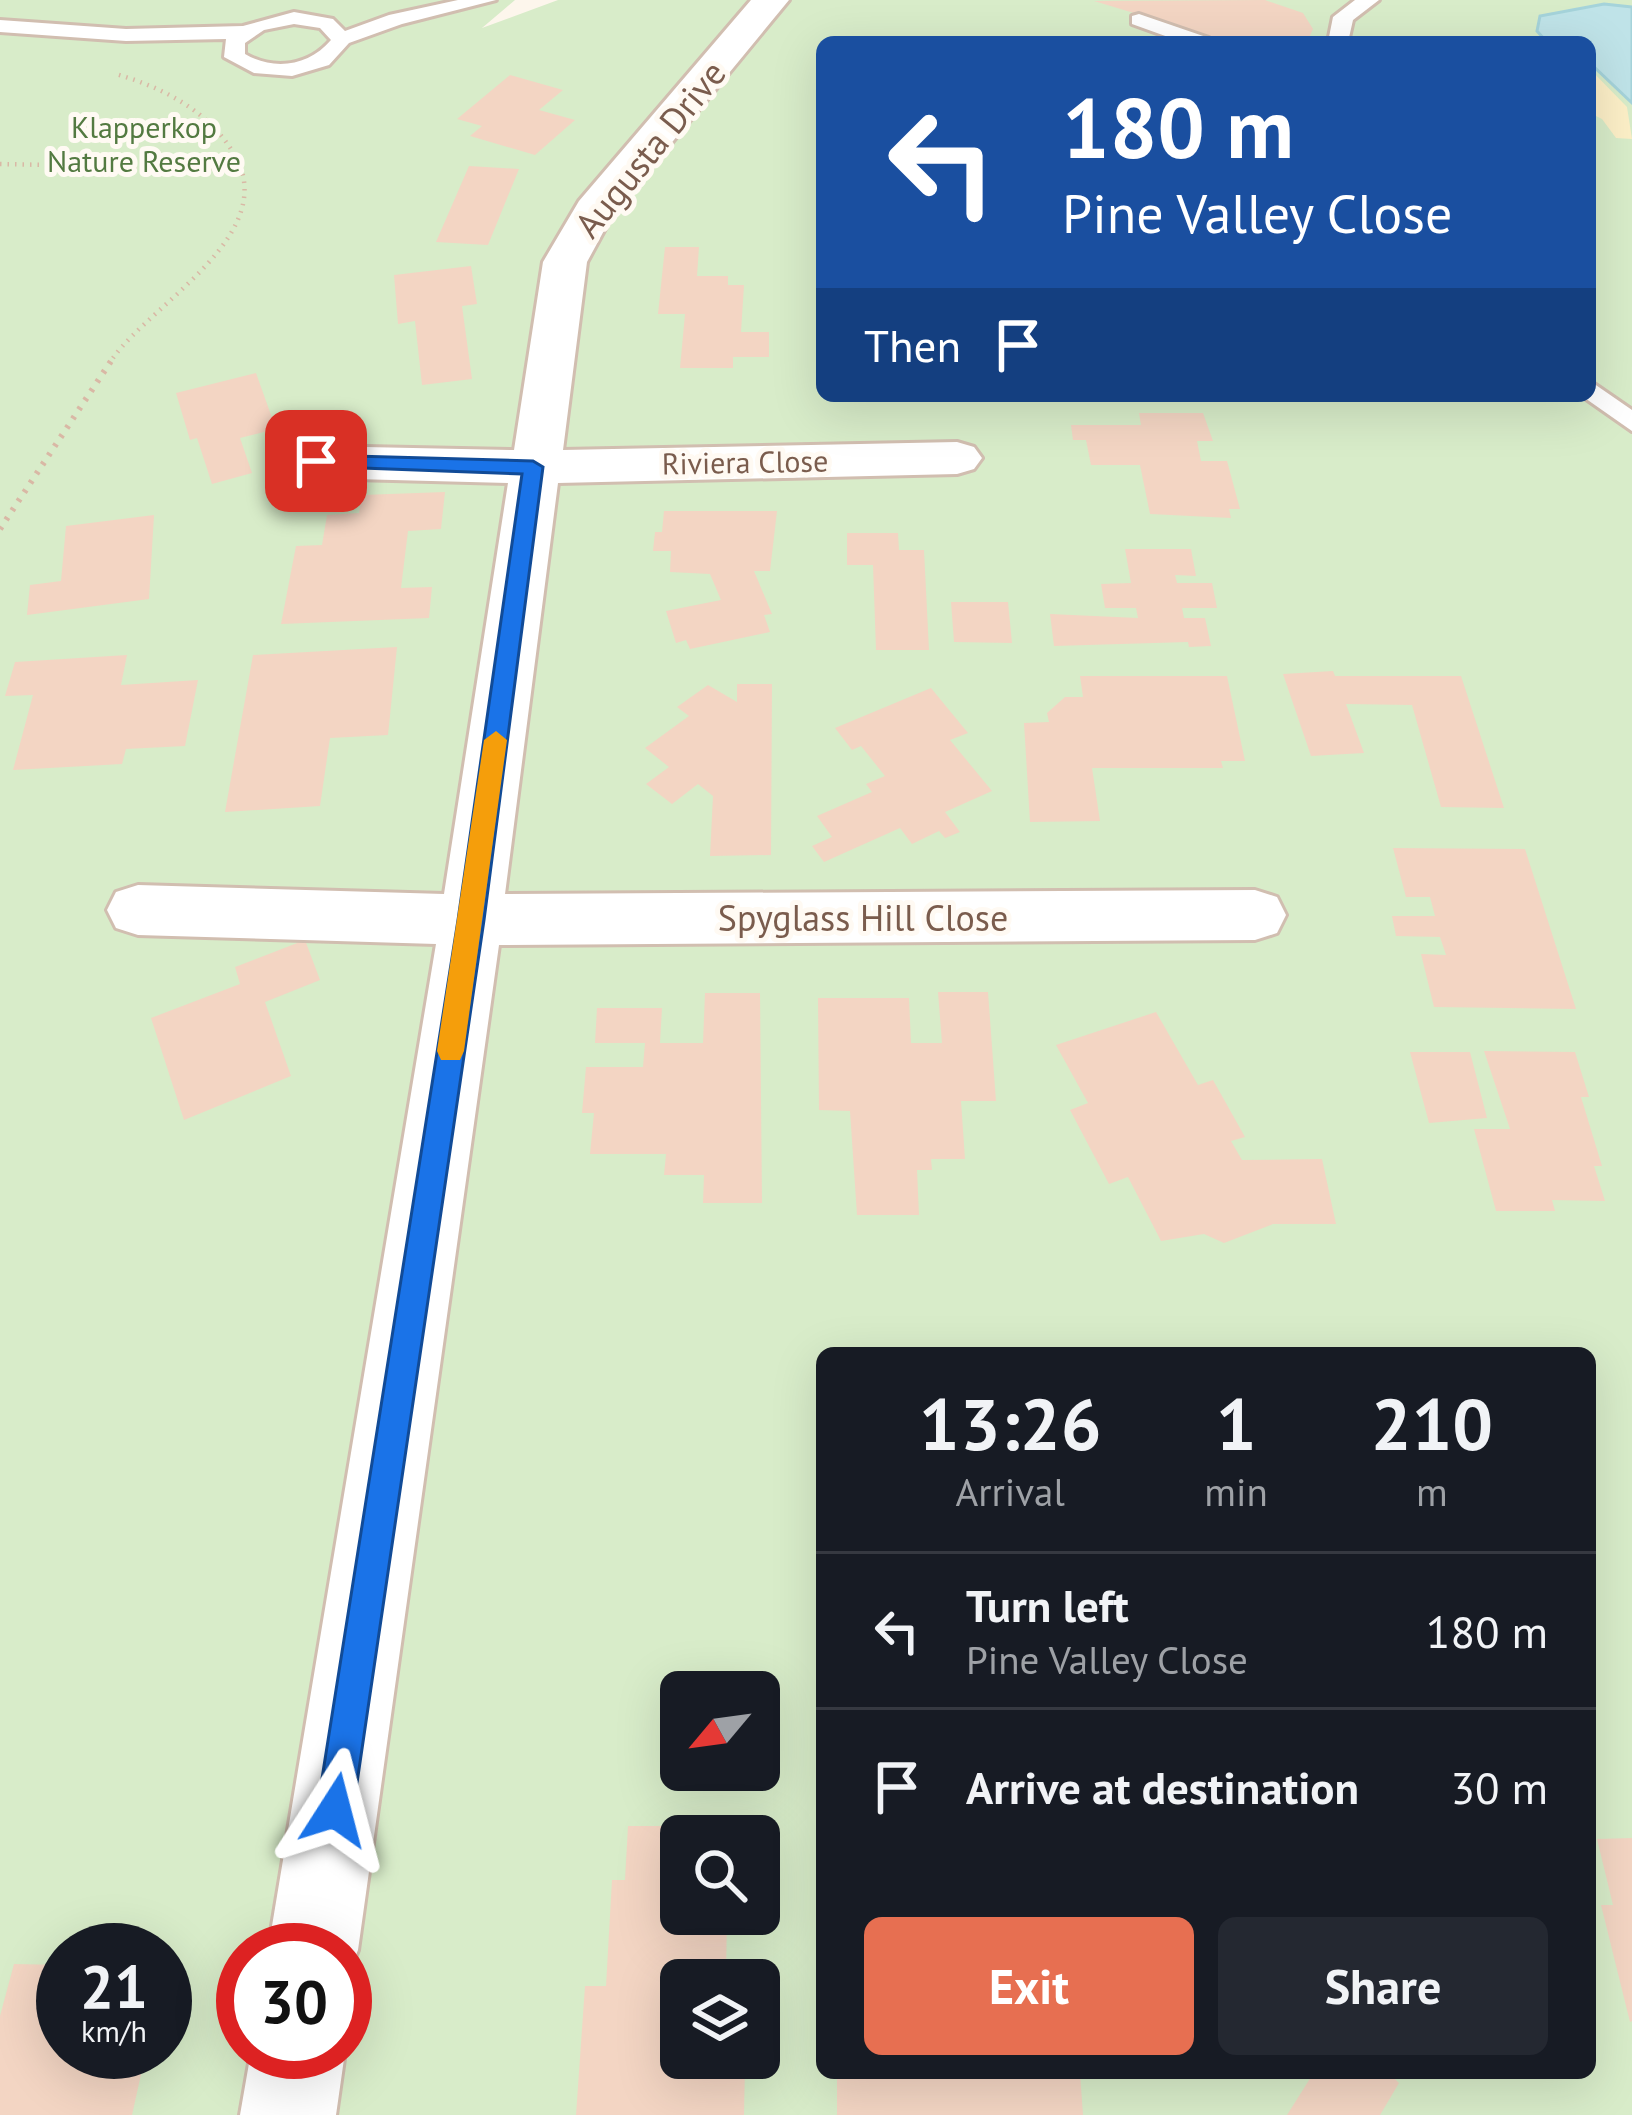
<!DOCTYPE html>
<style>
body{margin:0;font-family:"PT Sans",sans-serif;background:#242831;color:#f1f3f6;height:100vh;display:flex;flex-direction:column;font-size:45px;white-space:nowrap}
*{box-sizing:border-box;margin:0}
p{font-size:39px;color:#9ea1a6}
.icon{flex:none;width:66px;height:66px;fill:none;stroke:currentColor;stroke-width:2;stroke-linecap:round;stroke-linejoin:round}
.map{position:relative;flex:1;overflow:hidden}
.panel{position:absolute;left:816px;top:1347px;width:780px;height:732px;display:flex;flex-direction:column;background:#171b24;border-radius:18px;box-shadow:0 12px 48px #0002}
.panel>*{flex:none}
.guide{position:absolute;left:816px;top:36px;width:780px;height:366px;border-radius:18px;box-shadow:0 12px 48px #0002;background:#1a4fa0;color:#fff;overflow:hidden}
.needle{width:78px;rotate:241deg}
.buttons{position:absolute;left:660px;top:1671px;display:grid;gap:24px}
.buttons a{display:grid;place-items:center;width:120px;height:120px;border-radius:18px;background:#171b24;box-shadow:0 12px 48px #0002;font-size:60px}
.speed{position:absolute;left:36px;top:1923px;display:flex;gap:24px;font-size:60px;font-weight:700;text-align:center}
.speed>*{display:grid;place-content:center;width:156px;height:156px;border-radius:50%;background:#171b24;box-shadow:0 12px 48px #0002;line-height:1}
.speed small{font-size:30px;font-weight:400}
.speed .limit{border:18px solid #d22;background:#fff;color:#111}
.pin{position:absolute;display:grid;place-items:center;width:102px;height:102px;color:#fff;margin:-51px;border-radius:24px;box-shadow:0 6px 18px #0006}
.me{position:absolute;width:132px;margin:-66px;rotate:9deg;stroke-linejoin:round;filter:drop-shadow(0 0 9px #0008)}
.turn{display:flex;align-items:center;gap:42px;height:252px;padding:0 48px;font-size:54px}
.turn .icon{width:156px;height:156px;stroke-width:2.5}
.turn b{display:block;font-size:84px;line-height:102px}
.then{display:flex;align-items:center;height:114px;padding:0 48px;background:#0003;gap:24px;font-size:45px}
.eta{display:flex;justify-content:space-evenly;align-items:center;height:204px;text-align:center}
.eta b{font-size:72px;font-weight:700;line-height:84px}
.action{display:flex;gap:24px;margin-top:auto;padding:24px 48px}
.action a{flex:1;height:138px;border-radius:18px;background:#e76f51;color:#fff;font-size:48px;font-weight:700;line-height:138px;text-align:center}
.action a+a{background:#242831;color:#f1f3f6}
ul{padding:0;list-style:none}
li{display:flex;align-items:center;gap:36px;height:156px;padding:0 48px;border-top:3px solid #363941}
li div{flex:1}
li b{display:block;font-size:45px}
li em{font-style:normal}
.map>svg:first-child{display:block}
.green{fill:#d8ecc9;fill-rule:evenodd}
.sand{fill:#fcefc7}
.water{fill:#bfe3e8;stroke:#a5d3da;stroke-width:3}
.building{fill:#f3d5c3}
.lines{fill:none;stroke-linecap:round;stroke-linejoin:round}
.service-casing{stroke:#d1beb0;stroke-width:6}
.minor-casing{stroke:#d1beb0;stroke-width:6}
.path-far1{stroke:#d9b8a5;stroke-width:4.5;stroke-dasharray:1.5 6;stroke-linecap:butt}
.path{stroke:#d9b8a5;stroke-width:6;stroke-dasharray:3 8;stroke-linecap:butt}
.service{fill:#fff;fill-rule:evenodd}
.minor{fill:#fff;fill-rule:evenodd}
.route{fill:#1a73e8;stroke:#114b97;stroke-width:3}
.slow{fill:#f59e0b}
.labels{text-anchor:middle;stroke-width:10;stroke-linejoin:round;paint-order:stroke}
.far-park-label{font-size:30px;fill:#537a41;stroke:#fffaf3}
.far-street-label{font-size:30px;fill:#7a5c4d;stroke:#fffaf3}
.street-label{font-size:36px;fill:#7a5c4d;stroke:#fffaf3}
</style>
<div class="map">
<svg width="1632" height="2115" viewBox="0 0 1632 2115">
<rect width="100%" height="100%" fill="#fdf6ec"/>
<!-- green -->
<path class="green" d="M0 0H515L482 28 558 0H1632V2115H0ZM822 42H1590V396H822ZM822 1353H1590V2073H822ZM681 1692H759V1770H681ZM681 1836H759V1914H681ZM63 1950H165V2052H63ZM243 1950H345V2052H243ZM681 1980H759V2058H681Z"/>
<!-- sand -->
<path class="sand" d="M1590 69 1627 107 1632 139 1616 138 1602 119 1590 113Z"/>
<!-- water -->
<path class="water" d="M1604 4 1632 7V103L1590 63V42H1547L1537 31 1540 16Z"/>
<!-- building -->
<path class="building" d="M1265 0 1303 13 1313 29 1307 42H1230L1094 1Z
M510 75 563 90 539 110 575 120 535 155 470 136 482 126 457 119Z
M469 166 519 169 488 245 436 242Z
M665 247H699L697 276H728V285H744L741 332H769V357H733V368H680L685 314H658Z
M471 266 477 304 462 306 472 379 422 385 415 321 398 324 394 275Z
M256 373 276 429 240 438 252 473 212 484 197 438 190 440 176 393Z
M1139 413H1203L1213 441H1197L1201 461H1227L1240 509H1229L1231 518 1150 514 1140 465H1091L1086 440H1073L1071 425H1141Z
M445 492 441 529 408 531 401 588 432 587 429 618 281 624 296 546 322 545 327 515 359 513 362 495Z
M664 511H777L770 571H754L772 614 764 615 770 632 690 649 686 640 676 643 666 611 721 600 710 574 670 572 671 551H653L655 532H662Z
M154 515 149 599 27 615 30 585 61 581 66 526Z
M847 533H898L899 550H924L929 650H876L873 565H847Z
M1125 549H1191L1196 576 1175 575 1177 583H1212L1217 608H1182L1184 618H1205L1211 646 1189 647 1188 642 1054 646 1050 614 1138 618 1136 608H1105L1101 584 1131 583Z
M951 602H1008L1012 643 954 642Z
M397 647 388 735 330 738 320 806 225 812 253 655Z
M127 655 121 685 198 680 185 746 126 749 122 764 13 770 33 695 5 696 15 662Z
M1333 671 1335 676H1461L1504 808 1441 807 1412 705 1346 704 1364 753 1311 756 1283 674Z
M1080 676H1227L1245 761H1221L1223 768H1092L1100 821 1030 822 1024 723 1049 722 1047 713 1065 697H1083Z
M737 684H772L771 855 710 856 713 796 698 784 672 804 646 784 669 767 645 748 689 716 677 707 708 685 737 702Z
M931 688 968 733 950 740 992 791 945 812 960 832 945 838 939 831 912 844 900 828 824 862 812 846 832 837 817 816 872 792 866 784 885 776 861 746 852 750 835 728Z
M1393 848 1525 849 1576 1009 1434 1007 1421 954 1446 955 1440 937 1396 936 1392 916H1435L1430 897H1406Z
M305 940 320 980 265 1002 291 1076 184 1120 151 1018 240 984 235 967Z
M938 992H988L996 1101H961L965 1159H931L932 1170H917L919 1215H857L850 1111 819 1110 818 998H909L911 1043H942Z
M705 993H760L762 1203H703L704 1175H664L666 1154H590L594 1113H582L586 1067H643L645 1043H595L597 1008H662L660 1043H703Z
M1156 1012 1198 1085 1213 1080 1245 1137 1231 1141 1242 1160 1322 1159 1336 1224H1273L1224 1243 1204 1234 1161 1241 1128 1177 1109 1184 1070 1110 1088 1103 1056 1045Z
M1484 1051 1575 1052 1589 1097H1581L1602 1166H1594L1605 1201 1552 1200 1555 1211H1496L1474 1129H1510Z
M1410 1052H1470L1487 1118 1429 1123Z
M628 1826H715V1836H681V1914H727L726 1975H719L718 1980H681V2058L745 2064 744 2115H576L585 1986H606L612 1880H625Z
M1632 1838V2021L1630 2022 1601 1905H1613L1597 1839Z
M14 1964 63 1965V2052H146L132 2115H0V2016Z
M894 2073H1080L1083 2115H837V2076Z
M1307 2073H1389L1399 2083 1380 2115H1287L1311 2077Z"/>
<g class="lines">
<defs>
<path id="service" d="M458 0H496L402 24 349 43 329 65 292 76 254 73 224 57 226 39 126 41 0 32V20L126 29 243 26 294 12 333 19 345 31 389 15ZM294 24 320 28 331 40C309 66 274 71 245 54V43L264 30Z
M1355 0H1379L1353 20 1348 42H1328L1333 17Z
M1139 14 1209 38 1212 42H1182L1132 24V16Z
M1590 381 1632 410V431L1582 396H1590Z"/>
<path id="minor" d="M751 0H789L613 214 587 262 563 450 957 442 974 447 982 458 974 469 957 474 558 483 505 894 1255 890 1277 897 1286 915 1277 933 1255 940 499 945 358 1950 345 1982V1950H268L436 944 138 935 116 928 107 910 116 892 138 885 444 894 508 483 316 478 299 473 291 462 299 451 316 446 514 450 543 262 579 201Z
M251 2052H345L336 2115H240Z"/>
</defs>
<!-- service casing -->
<use href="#service" class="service-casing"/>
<!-- minor casing -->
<use href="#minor" class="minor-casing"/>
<!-- path-far1 -->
<path class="path-far1" d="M0 164 245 169
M113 358C154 301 287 231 231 149 205 109 161 87 116 74"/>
<!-- path -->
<path class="path" d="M0 529 115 355"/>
<!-- service -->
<use href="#service" class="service"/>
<!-- minor -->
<use href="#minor" class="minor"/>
</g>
<!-- route -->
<path class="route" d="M316 455 533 461 543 467 484 920 353 1810 348 1822 335 1828 322 1822 317 1810 458 920 522 474 309 466V457Z"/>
<!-- slow -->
<path class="slow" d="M496 731 507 740 464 1051 460 1060H441L437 1051 484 740Z"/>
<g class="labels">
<!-- far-park labels -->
<g class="far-park-label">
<text x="144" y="138">Klapperkop<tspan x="144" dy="34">Nature Reserve</tspan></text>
</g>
<!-- far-street labels -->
<g class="far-street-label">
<text transform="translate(745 463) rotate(-1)" y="10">Riviera Close</text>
</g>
<!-- street labels -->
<g class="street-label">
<text transform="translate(650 149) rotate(-51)" y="13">Augusta Drive</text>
<text x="863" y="931">Spyglass Hill Close</text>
</g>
</g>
</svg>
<div class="buttons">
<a><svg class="needle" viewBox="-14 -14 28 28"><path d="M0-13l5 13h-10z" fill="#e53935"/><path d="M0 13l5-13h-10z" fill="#9ea1a6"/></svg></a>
<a><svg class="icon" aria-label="search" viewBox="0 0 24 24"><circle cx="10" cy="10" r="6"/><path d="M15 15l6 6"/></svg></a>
<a><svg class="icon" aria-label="layers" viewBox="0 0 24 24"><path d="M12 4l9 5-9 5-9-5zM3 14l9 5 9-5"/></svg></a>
</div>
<div class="speed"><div>21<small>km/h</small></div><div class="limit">30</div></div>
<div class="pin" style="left:316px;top:461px;background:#d93025"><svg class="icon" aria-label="arrive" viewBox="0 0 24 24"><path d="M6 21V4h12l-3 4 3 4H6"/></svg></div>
<svg class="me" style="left:335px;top:1810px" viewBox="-20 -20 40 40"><path d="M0-17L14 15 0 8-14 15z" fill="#1a73e8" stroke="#fff" stroke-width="4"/></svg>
<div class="guide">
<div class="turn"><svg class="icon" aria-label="left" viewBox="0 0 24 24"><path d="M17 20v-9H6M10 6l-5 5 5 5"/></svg><div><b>180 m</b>Pine Valley Close</div></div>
<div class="then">Then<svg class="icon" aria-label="arrive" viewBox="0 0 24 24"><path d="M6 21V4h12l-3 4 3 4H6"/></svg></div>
</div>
<section class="panel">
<div class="eta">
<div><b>13:26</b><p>Arrival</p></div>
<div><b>1</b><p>min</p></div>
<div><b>210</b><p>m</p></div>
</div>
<ul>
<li><svg class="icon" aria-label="left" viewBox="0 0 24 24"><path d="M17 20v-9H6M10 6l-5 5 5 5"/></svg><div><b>Turn left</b><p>Pine Valley Close</p></div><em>180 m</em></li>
<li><svg class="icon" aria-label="arrive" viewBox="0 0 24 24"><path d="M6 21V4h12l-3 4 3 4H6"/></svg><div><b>Arrive at destination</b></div><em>30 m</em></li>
</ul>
<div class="action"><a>Exit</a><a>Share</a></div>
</section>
</div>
